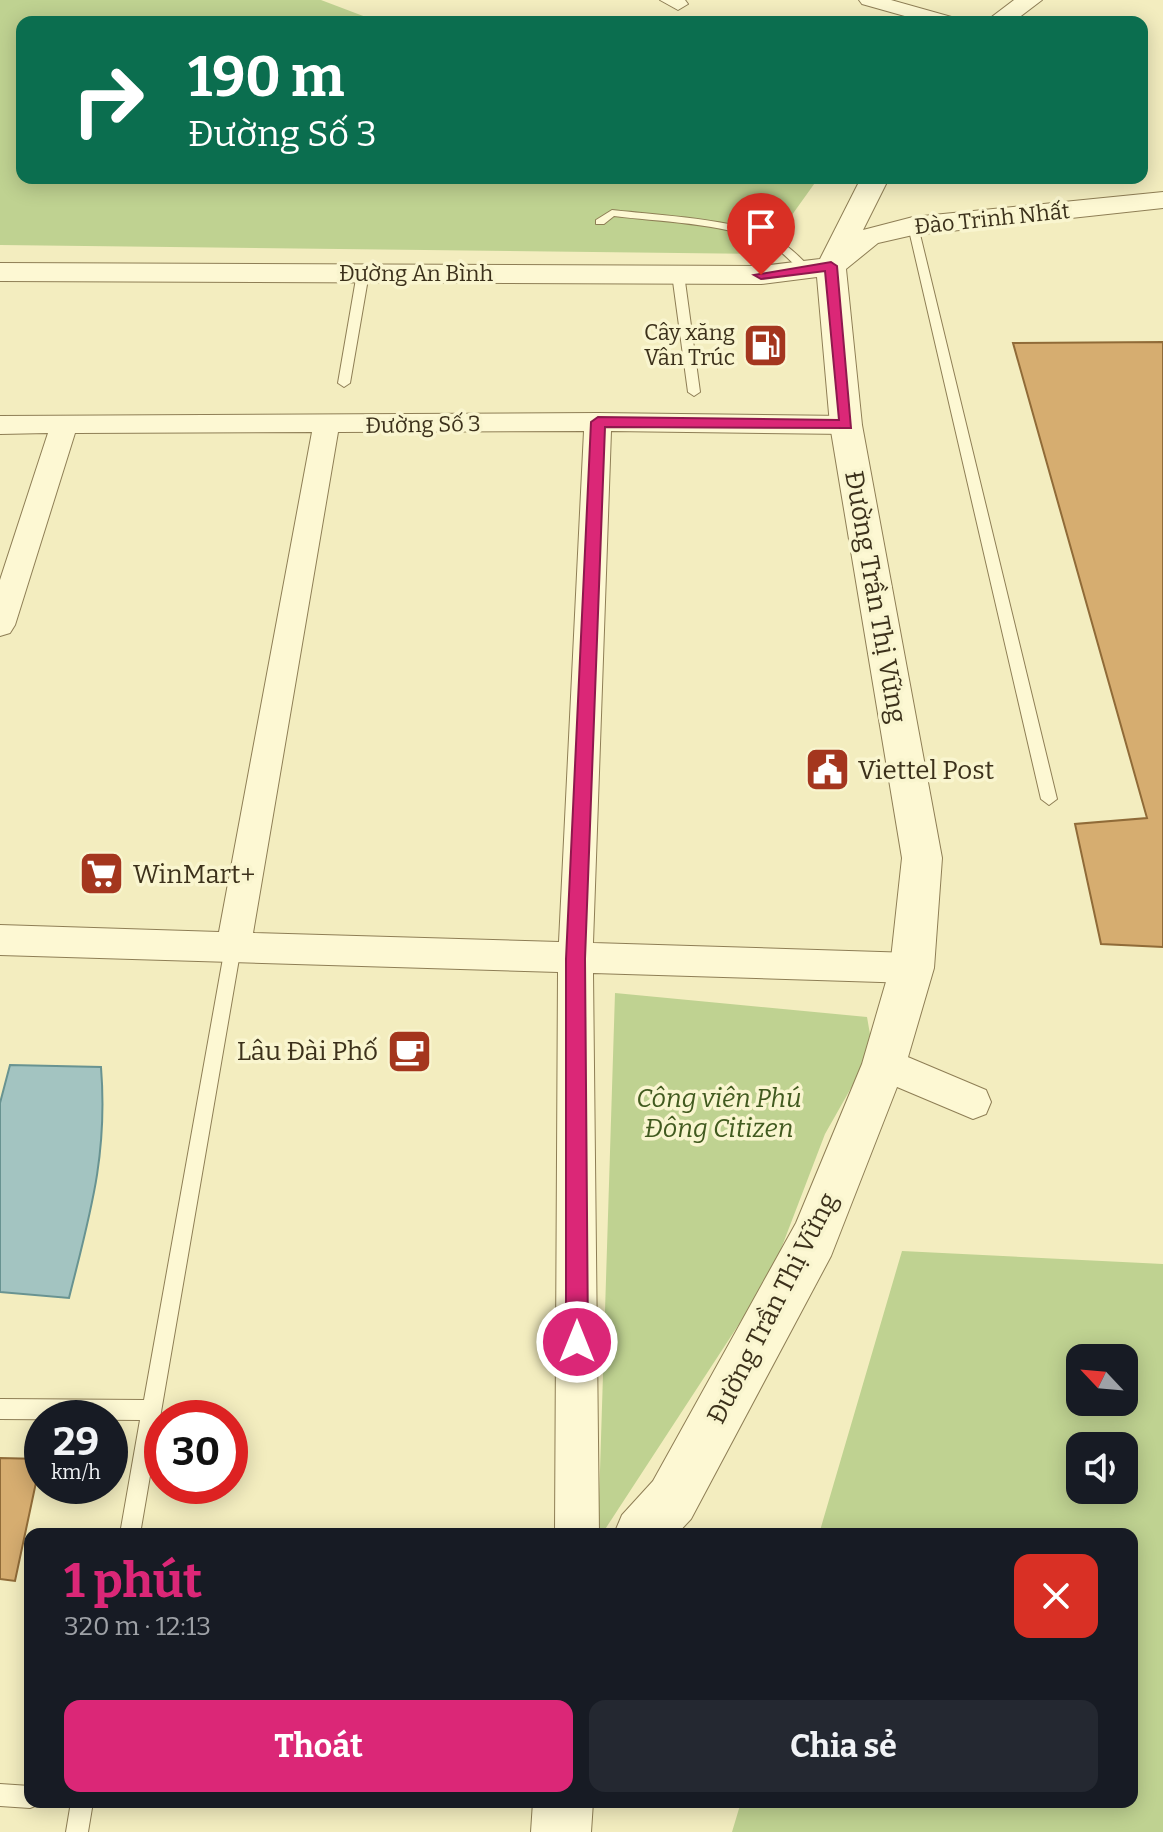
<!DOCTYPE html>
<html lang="vi">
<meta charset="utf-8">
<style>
body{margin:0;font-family:Bitter,serif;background:#242831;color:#f1f3f6;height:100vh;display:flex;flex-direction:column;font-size:30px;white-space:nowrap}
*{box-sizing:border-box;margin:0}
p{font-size:26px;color:#9ea1a6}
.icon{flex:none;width:44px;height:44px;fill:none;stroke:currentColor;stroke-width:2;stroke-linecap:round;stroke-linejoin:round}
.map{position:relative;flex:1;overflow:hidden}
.panel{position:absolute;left:24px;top:1528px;width:1114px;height:280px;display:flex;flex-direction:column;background:#171b24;border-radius:16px;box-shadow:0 4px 20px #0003}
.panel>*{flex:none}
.banner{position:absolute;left:16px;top:16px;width:1132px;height:168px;border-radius:16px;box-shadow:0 4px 20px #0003;background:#0b6e4f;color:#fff;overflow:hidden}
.needle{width:52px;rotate:296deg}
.buttons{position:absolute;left:1066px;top:1344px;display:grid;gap:16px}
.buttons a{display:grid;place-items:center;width:72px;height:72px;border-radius:16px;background:#171b24;box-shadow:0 4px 20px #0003;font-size:40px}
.speed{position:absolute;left:24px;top:1400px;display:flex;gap:16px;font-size:40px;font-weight:700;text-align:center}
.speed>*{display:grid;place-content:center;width:104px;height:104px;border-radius:50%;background:#171b24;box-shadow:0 4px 20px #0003;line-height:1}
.speed small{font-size:20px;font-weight:400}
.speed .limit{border:12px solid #d22;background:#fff;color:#111}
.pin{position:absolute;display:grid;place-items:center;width:68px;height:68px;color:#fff;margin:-82px -34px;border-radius:50% 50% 50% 0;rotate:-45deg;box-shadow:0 0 8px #0007}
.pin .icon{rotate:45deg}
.me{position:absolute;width:88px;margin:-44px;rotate:0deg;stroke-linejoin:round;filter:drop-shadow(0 0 6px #0008)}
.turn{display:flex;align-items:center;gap:28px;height:168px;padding:0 40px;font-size:36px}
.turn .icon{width:104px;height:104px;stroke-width:2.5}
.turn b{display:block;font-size:56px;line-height:68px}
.round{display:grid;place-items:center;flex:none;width:84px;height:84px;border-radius:16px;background:#242831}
.headline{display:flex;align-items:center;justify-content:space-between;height:136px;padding:0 40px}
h1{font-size:48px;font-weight:700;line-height:60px;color:#db2777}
.cta{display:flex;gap:16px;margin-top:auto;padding:16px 40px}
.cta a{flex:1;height:92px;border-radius:16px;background:#db2777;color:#fff;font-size:32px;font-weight:700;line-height:92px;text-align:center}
.cta a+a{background:#242831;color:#f1f3f6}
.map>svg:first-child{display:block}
.green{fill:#bfd291;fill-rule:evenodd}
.water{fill:#a3c4c1;stroke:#689391;stroke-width:2}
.building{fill:#d6ad70;stroke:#906b38;stroke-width:2}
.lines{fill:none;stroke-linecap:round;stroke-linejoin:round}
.service-casing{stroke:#8e7e55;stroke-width:2}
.minor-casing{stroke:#8e7e55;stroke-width:2}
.tertiary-casing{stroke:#8e7e55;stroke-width:2}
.service{fill:#fdf8d3;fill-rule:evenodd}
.minor{fill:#fdf8d3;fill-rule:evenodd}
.tertiary{fill:#fdf8d3;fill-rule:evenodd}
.route{fill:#db2777;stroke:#8e194d;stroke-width:2}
.labels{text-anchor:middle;stroke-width:7;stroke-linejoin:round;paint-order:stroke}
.far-street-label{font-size:22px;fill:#3c311b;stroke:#f9f5cf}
.far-poi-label{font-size:22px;fill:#3c311b;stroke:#f9f5cf;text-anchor:end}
.street-label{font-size:26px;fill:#3c311b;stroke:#f9f5cf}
.poi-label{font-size:26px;fill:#3c311b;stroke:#f9f5cf;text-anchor:start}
.park-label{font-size:26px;font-style:italic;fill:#415a1f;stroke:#f9f5cf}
</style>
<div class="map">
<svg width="1163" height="1832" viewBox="0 0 1163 1832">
<rect width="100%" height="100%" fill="#f3edbf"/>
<!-- green -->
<path class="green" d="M0 0H321L379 22H22V178L817 180 764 254 0 245Z
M615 993 867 1017 871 1040 864 1065 825 1134 771 1275 602 1534H598Z
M902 1251 1163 1264V1832H732L741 1802H1132V1534H819ZM1080 1358H1124V1402H1080ZM1080 1446H1124V1490H1080Z"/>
<!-- water -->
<path class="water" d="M10 1065 101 1067C108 1155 90 1214 69 1298L0 1292V1103Z"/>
<!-- building -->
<path class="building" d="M1163 342V947L1101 944 1075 824 1147 818 1013 343Z
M0 1458 41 1459 15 1581 0 1579Z"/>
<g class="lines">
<defs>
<path id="service" d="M535 19H558L563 22H530Z
M612 210C655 215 750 219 784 244 794 251 804 261 812 270L802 272C793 264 784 253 774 247 736 223 659 222 614 216L604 224H596V220Z
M913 223 918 226 1057 799 1049 805 1041 799 908 226Z
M363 270 369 273 350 383 344 387 338 383 357 273Z
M678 271 684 274 700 392 694 396 688 392 672 274Z
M233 940 239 942 241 947 140 1534H120L140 1420 0 1419V1399L144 1400 225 947 227 942Z
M0 1784 30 1786V1802H39L38 1805 30 1808 0 1806Z
M71 1802H93L88 1832H66Z"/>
<path id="minor" d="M660 0H685L688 4 678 10Z
M859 0H891L955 18 958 22H926L862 4Z
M598 413 846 416 855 419 859 425 855 431 846 434 611 431 593 943 912 953 924 957 929 968 924 979 912 983 593 973 599 1534H555L558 972 0 955V925L219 932 312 432 75 433 15 625 10 633 0 636V580L48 433 0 434V416ZM584 431 559 942 253 933 338 432Z
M884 1047 986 1090 991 1102 986 1114 973 1119 871 1076 866 1064 871 1052Z"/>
<path id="tertiary" d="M1014 0H1042L1013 22H985Z
M861 178H889L863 230 913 217 1163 192V208L913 235 878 243 846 269 862 425 942 858 934 968 906 1064 831 1256 691 1519 677 1534H614L622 1515 653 1481 796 1223 862 1064 890 968 902 858 830 425 817 277 761 284 0 281V263L761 266 820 259Z
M533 1802H593L591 1832H531Z"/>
</defs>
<!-- service casing -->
<use href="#service" class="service-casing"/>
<!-- minor casing -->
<use href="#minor" class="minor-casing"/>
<!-- tertiary casing -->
<use href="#tertiary" class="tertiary-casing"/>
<!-- service -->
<use href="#service" class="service"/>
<!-- minor -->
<use href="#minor" class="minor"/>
<!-- tertiary -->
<use href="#tertiary" class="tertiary"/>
</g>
<!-- route -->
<path class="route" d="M831 262 837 266 851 428 605 427 585 959 588 1342 585 1350 577 1353 569 1350 566 1342V959L591 422 598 417 839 420 825 271 761 279 754 275Z"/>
<!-- icons -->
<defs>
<symbol id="fuel-square" viewBox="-11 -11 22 22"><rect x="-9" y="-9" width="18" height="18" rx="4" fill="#a4361e" stroke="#f9f5cf"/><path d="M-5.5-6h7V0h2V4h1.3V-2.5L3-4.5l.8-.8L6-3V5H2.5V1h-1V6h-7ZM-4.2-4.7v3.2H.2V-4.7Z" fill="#fff"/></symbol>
<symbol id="civic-square" viewBox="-11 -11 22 22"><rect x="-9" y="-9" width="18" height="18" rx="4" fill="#a4361e" stroke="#f9f5cf"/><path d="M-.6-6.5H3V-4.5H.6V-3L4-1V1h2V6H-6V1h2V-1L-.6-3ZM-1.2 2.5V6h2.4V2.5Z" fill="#fff"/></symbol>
<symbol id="supermarket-square" viewBox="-11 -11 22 22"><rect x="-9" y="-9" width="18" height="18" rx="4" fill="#a4361e" stroke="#f9f5cf"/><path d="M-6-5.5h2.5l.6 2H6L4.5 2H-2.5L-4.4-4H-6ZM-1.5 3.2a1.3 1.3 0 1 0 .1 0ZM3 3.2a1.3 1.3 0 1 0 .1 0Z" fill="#fff"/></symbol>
<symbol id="cafe-square" viewBox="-11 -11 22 22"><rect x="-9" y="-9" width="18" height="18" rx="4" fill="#a4361e" stroke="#f9f5cf"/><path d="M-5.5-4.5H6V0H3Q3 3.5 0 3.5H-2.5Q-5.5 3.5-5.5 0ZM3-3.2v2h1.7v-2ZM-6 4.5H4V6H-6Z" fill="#fff"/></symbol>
</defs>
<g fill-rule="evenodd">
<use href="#fuel-square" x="740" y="320" width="51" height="51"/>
<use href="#civic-square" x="802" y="744" width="51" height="51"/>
<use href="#supermarket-square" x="76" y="848" width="51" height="51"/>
<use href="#cafe-square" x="384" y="1026" width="51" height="51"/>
</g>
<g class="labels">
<!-- far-street labels -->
<g class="far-street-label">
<text transform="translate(992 218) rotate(-6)" y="8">Đào Trinh Nhất</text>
<text x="416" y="281">Đường An Bình</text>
<text transform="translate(423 424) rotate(-1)" y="8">Đường Số 3</text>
</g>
<!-- far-poi labels -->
<g class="far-poi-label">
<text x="735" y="340">Cây xăng<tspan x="735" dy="25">Vân Trúc</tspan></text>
</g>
<!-- street labels -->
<g class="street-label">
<text transform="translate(876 597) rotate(80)" y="9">Đường Trần Thị Vững</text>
<text transform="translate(772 1308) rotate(-63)" y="9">Đường Trần Thị Vững</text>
</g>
<!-- poi labels -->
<g class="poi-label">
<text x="858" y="779">Viettel Post</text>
<text x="133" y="883">WinMart+</text>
<text x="378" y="1060" text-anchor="end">Lâu Đài Phố</text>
</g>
<!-- park labels -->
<g class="park-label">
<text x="719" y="1107">Công viên Phú<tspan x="719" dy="30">Đông Citizen</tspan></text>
</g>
</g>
</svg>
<div class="buttons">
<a><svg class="needle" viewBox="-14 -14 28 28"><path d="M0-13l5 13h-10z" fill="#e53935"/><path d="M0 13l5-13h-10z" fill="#9ea1a6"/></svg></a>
<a><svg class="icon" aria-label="sound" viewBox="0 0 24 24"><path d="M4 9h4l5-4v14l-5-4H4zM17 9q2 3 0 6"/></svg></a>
</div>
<div class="speed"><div>29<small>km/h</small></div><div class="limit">30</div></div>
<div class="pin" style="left:761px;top:275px;background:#d93025"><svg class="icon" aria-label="arrive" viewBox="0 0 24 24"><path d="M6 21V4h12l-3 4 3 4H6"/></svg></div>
<svg class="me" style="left:577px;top:1342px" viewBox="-20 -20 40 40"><circle r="17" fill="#db2777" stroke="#fff" stroke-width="3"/><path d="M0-11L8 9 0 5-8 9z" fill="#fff"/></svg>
<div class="banner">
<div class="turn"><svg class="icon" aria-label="right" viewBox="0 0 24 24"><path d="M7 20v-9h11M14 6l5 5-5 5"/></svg><div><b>190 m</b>Đường Số 3</div></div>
</div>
<section class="panel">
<div class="headline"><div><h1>1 phút</h1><p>320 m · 12:13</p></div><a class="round" style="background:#d93025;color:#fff"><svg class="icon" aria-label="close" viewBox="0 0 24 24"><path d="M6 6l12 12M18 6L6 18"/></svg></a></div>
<div class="cta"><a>Thoát</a><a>Chia sẻ</a></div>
</section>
</div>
